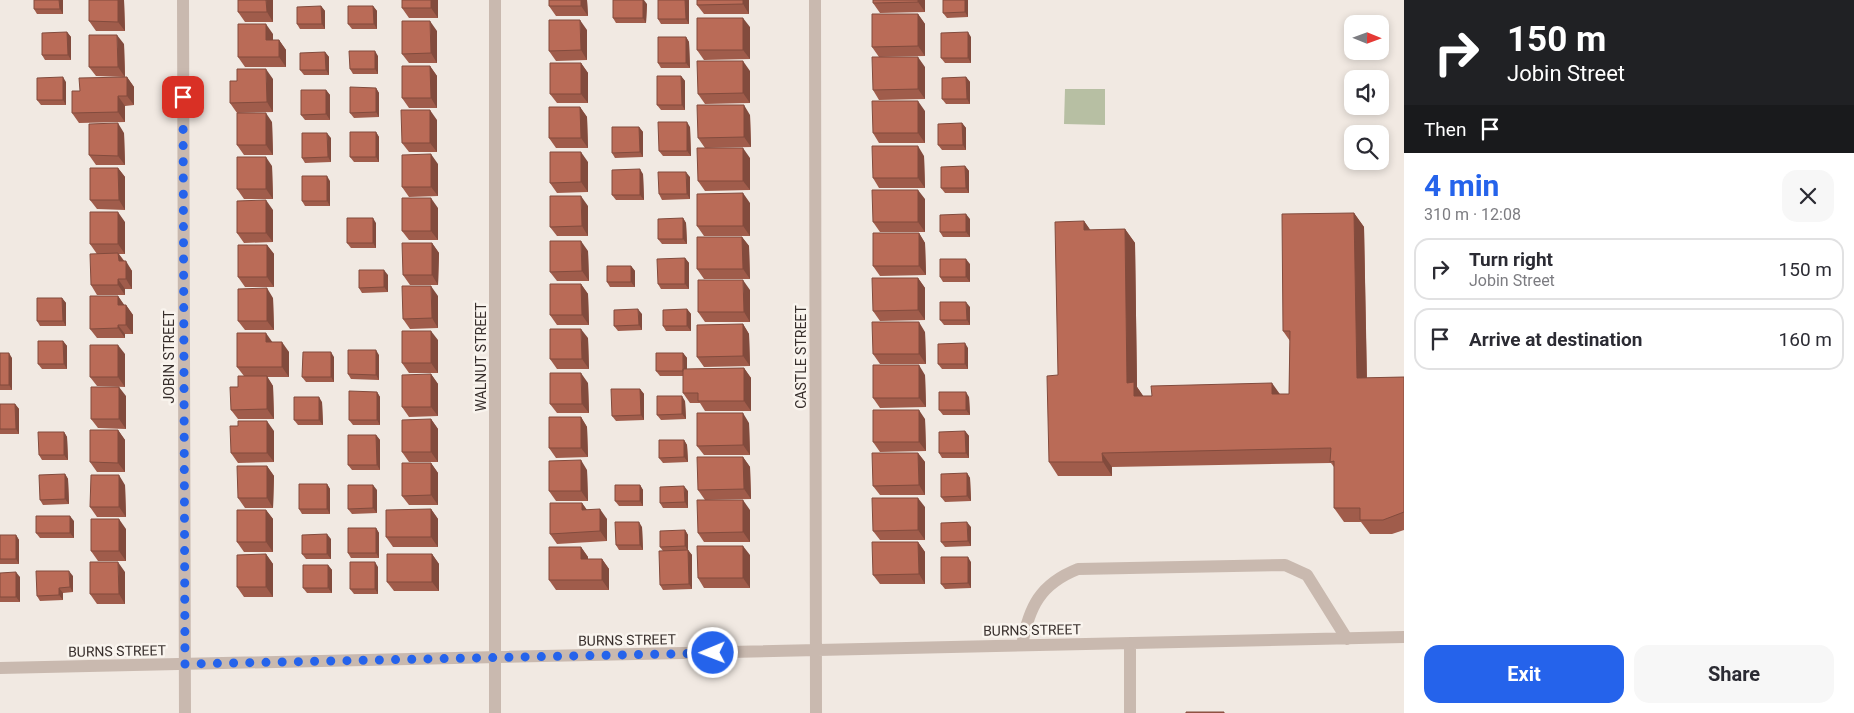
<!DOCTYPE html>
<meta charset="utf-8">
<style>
body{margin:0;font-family:Roboto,sans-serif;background:#f7f7f7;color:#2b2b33;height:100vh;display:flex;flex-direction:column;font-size:19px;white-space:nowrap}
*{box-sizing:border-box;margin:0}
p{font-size:16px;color:#7c7c81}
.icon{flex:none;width:28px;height:28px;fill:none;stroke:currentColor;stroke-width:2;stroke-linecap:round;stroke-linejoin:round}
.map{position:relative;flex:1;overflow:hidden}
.details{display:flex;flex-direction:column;background:#fff;width:450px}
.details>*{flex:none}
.banner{background:#202124;color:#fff;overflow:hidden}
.needle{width:32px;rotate:91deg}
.buttons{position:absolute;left:1344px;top:15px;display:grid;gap:10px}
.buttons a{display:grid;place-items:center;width:45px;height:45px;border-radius:10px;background:#fff;box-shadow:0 2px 8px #0003;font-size:25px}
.pin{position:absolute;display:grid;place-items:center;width:42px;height:42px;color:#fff;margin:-21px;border-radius:10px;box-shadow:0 2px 8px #0006}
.me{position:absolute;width:55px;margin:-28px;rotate:269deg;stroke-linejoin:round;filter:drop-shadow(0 0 4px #0008)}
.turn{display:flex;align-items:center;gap:18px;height:105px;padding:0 20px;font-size:22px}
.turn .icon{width:65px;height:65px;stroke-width:2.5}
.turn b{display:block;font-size:35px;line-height:42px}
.then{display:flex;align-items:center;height:48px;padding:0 20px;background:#0003;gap:10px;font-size:19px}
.round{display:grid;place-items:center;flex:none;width:52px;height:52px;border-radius:15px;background:#f7f7f7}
.headline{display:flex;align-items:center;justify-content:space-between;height:85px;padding:0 20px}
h1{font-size:30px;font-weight:700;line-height:38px;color:#2563eb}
.cta{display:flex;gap:10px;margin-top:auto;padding:10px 20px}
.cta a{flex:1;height:58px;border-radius:15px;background:#2563eb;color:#fff;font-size:20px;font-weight:700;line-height:58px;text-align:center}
.cta a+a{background:#f7f7f7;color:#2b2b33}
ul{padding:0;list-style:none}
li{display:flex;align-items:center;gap:15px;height:62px;margin:0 10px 8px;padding:0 10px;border:2px solid #e1e1e2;border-radius:15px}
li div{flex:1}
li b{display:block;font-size:19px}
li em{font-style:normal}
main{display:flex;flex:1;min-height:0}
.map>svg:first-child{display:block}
.green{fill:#b7bfa3}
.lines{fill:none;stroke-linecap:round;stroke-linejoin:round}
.minor{stroke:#c9b9af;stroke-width:12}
.wall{fill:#a05c4b}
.shaded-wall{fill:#824b3d}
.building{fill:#ba6b57;stroke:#824b3d}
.route{stroke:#2563eb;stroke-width:9;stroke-dasharray:0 16.2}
.labels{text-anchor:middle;stroke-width:5;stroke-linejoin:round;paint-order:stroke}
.street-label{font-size:14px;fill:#382f2c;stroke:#f9f4ee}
</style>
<main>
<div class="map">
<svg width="1404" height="713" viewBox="0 0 1404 713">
<rect width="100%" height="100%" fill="#f1e9e2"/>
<!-- green -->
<path class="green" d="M1065 89H1105V125L1064 124Z"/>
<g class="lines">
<!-- minor -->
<path class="minor" d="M183 0 185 713
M495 0V713
M815 0 816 713
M1022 645C1029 607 1040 584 1078 569L1285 565 1307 575 1347 639
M0 668 1404 637
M1130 713V643"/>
</g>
<!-- wall -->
<path class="wall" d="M34 0H63V14H37L34 9Z
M89 0H124L125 31H96L89 21Z
M273 0V22H245L238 12Z
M438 0V18H409L402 8Z
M587 0 588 16H556L549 6Z
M658 0H689V24H661L658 19Z
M697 0H749V14H704L697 5Z
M873 0H925V12L880 13 873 3Z
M968 0V17L947 18 943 13Z
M647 4 646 23H616L613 18Z
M321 6 325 11V29H300L297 24Z
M373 6 377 11V29H352L348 24Z
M918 14 925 24V56L879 57 872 47Z
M750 27V59L704 60 697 50Z
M587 30V60L556 61 549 51Z
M437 31V63H409L402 54Z
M67 32 71 37V60H45L42 55Z
M273 34V40H279L286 50V67H245L238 57Z
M686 37 689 42 690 68H661L658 63Z
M971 37V63H945L941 58Z
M124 44 125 77 96 76 89 67Z
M325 52 329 57V75H304L300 70Z
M378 56V74H353L350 69Z
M581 63 588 73V103H557L550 94Z
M430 66 437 76V108H409L402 98Z
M925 67V99L879 100 873 90Z
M750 71V103L705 104 698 94Z
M681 76 685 81V110H661L657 105Z
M127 77 134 87V105L125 106V122L79 123 72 113 80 91Z
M966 77 970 82V104H946L942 99Z
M273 79V112L237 113 230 103Z
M66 82V105H41L37 100Z
M376 88 379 93V117L354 118 350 113Z
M326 90 330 95V120H305L301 115Z
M580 107 587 117 588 148H556L549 138Z
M925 111V143H879L873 133Z
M750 115 751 147 705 148 698 138Z
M437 120V152H409L402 143Z
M272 122 273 155H244L237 145Z
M962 123 966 128V150H942L938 145Z
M639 127 643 132V157L615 158 612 153Z
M690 127 691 156H663L659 151Z
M376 132 379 137V162H354L350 157Z
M124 133 125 165H96L89 155Z
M331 138V162L305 163 302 158Z
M924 156 925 188H879L873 178Z
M750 158V190L705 191 698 181Z
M588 162V192L557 193 550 183Z
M438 164V196L409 197 402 187Z
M272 166 273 199H244L237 189Z
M965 166 969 171V193H945L941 188Z
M118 168 125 177V210L97 209 90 200Z
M643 174 644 200H616L612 195Z
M690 177V199L662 200 659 194Z
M330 181V206H305L302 201Z
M925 199V232H880L873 222Z
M750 203V236H704L697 226Z
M588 206V236H557L550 227Z
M438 208V240H409L402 231Z
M273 210V242L244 243 237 233Z
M1354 213 1364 227 1367 378 1404 377V530L1392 534H1370L1361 522H1344L1334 508V467L1331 463 1112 467V476H1058L1049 462 1058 375 1084 221 1090 230 1125 229 1135 243 1137 387 1143 396 1289 394 1290 341 1283 331Z
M683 218 686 223 687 244H662L658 239Z
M970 219V237H943L940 232Z
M125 222V254H119L132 271V289H125V295H97L91 285 97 254 90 244Z
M376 223V248H351L347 243Z
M919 233 925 243 926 275 880 276 873 266Z
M742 237 749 246 750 279H704L697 269Z
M432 243 439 253 438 285H410L403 275Z
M267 245 274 254V287H245L238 277Z
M588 251 589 281H557L550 272Z
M685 258 689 263V289H661L658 284Z
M970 264V282H943L940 277Z
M631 266 635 271V287H610L607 282Z
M388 275V292L362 293 359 288Z
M918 278 925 288V320L880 321 873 311Z
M581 284 588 294 589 325H557L550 315Z
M750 290V322H705L698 312Z
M118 296 124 305H126L133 315V334H125V338H97L90 329Z
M438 296V328L410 329 403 319Z
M62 298 66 303V326H40L37 321Z
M273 298 274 330H245L238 321Z
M970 307V325H944L940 320Z
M687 309 691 314V331H666L663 326Z
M642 314V330L618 331 614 326Z
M743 324 749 334 750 366 704 367 697 357Z
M925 332 926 364H880L873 354Z
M588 338 589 369H557L550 359Z
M438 340V373H409L402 363Z
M63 341 67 346V369H42L38 364Z
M272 342 289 352V377H267L273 386 274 419H238L231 410 238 387 244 376 237 367Z
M968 348V369H942L938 364Z
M0 353 12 358V390H0Z
M683 353 687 358V369L744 368 751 378V411H705L700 403H690L683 393V376H660L656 371Z
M125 354V387L97 386 90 377Z
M379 355V380L351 379 348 374Z
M334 357V382H306L302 377Z
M431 374 438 384V416L409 417 402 407Z
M925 375 926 407 880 408 873 398Z
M588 383 589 413H557L550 404Z
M640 389 644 394V420L616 421 612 416Z
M377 392 380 397V425H353L349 420Z
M126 396V429L98 428 91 419Z
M969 397 970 415H943L939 410Z
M685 401 686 419 661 420 657 415Z
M322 402 323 425H298L294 420Z
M0 404H15L19 409V434H0Z
M581 417 587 427 588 457 556 458 549 448Z
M431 419 438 429V462H409L402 452Z
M925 419 926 451 880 452 873 442Z
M749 423 750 455H704L697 446Z
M238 426 274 431V462L238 463 231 453Z
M118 430 125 440V472H97L90 462Z
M965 431 969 436V458H942L939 453Z
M64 432 67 437 68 460H42L39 455Z
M376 435 380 440V470H352L348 465Z
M684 440 687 445 688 462 663 463 659 458Z
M918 453 925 462V495H880L873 486Z
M743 457 750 467 751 499 705 500 698 490Z
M431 463 438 473V505H409L402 496Z
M267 466 274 476 273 508H245L238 498Z
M587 470 588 501H556L549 491Z
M967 473 970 478 971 501 945 502 941 497Z
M65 474 68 479 69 504 43 505 40 500Z
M327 484 330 489V514H302L299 509Z
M125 485 126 517H97L90 507Z
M640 485 643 490V506H619L615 501Z
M377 490V513L352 514 348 509Z
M688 491V508H663L660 503Z
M582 503 587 510 607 519V541L557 544 550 534Z
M925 507V540H880L873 531Z
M431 509 438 519V547H393L386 537Z
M266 510 273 519V552H244L237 542Z
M750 510V542H704L698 533Z
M74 521V538H40L36 533Z
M642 527 643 550H619L616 545Z
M971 527V546L945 547 941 542Z
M376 528 379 533V558H351L348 553Z
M126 529V561H98L91 551Z
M685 530 688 535V550L692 555V589L663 590 660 585 663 551 660 547Z
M0 535H16L19 540V564H0Z
M331 539V559H306L302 554Z
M918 542 925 552V584H880L873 575Z
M581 547 588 557V559H602L609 569V590H556L549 580Z
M266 554 273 564V597H244L237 587Z
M432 554 439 564V591H394L387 582Z
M750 555V588H704L698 578Z
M971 562V588L945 589 941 584Z
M328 565 332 570V593H307L303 588Z
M378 567V594H354L350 589Z
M125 572V604H97L90 594Z
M0 573 20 577V602H0Z
M73 576V592L63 593V600L40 601 37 596Z"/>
<!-- shaded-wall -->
<path class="shaded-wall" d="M59 0H63V14L60 9Z
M118 0H124L125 31 118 22Z
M266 0H273V22L267 12Z
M431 0H438V18L431 8Z
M581 0H587L588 16 581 6Z
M643 0H644L647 4 646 23 643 18Z
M685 0H689V24L686 19Z
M743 0H749V14L743 4Z
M918 0H925V12L918 2Z
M965 0H968V17L965 12Z
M321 6 325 11V29L322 24Z
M373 6 377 11V29L374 24Z
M918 14 925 24V56L918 46Z
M743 18 750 27V59L743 50Z
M580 20 587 30V60L581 50Z
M430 21 437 31V63L431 53Z
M266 24 273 34V50L266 40Z
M67 32 71 37V60L68 55Z
M968 32 971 37V63L968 58Z
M117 35 124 44 125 77 118 67Z
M686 37 689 42 690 68 686 63Z
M279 40 286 50V67L279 57Z
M375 51 378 56V74L375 69Z
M325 52 329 57V75L326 70Z
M918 57 925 67V99L918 89Z
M743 61 750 71V103L743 93Z
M581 63 588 73V103L581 94Z
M430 66 437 76V108L431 98Z
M266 69 273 79V112L267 102Z
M681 76 685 81V110L682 105Z
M63 77 66 82V105L63 100Z
M127 77 134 87V105L127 96Z
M966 77 970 82V104L967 99Z
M376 88 379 93V117L376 112Z
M326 90 330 95V120L326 114Z
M118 96 125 106V122L118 112Z
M918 101 925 111V143L918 133Z
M744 105 750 115 751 147 744 137Z
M580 107 587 117 588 148 581 138Z
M430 110 437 120V152L430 143Z
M266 113 272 122 273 155 266 145Z
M687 122 690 127 691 156 687 151Z
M118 123 124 133 125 165 118 156Z
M962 123 966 128V150L963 145Z
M639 127 643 132V157L640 152Z
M376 132 379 137V162L376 157Z
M327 133 331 138V162L328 157Z
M918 146 924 156 925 188 918 178Z
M743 148 750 158V190L743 181Z
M581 152 588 162V192L581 182Z
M431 154 438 164V196L431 187Z
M266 157 272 166 273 199 266 189Z
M965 166 969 171V193L966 188Z
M118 168 125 177V210L119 200Z
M640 169 643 174 644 200 640 195Z
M686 172 690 177V199L687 194Z
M327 176 330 181V206L327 201Z
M918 190 925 199V232L918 222Z
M743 193 750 203V236L743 226Z
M581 196 588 206V236L582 226Z
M431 198 438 208V240L431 231Z
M266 200 273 210V242L266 233Z
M118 212 125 222V254L118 244Z
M1354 213 1364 227 1367 392 1357 378Z
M966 214 970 219V237L966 232Z
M373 218 376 223V248L373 243Z
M683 218 686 223 687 244 683 239Z
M1084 221 1094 235 1084 230Z
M1125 229 1135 243 1137 387 1144 397 1134 396 1127 383Z
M919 233 925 243 926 275 919 266Z
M742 237 749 246 750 279 743 269Z
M581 241 588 251 589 281 582 271Z
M432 243 439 253 438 285 432 275Z
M267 245 274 254V287L267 277Z
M118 253 125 263 119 261Z
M685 258 689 263V289L685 284Z
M966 259 970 264V282L966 277Z
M126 261 132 271V289L126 279Z
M631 266 635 271V287L631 282Z
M384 270 388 275V292L384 287Z
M918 278 925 288V320L918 310Z
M118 279 125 289V295L118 285Z
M743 280 750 290V322L744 312Z
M581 284 588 294 589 325 582 315Z
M431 286 438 296V328L432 318Z
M267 288 273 298 274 330 267 321Z
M118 296 125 306 118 305Z
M62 298 66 303V326L63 321Z
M966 302 970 307V325L967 320Z
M126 305 133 315V334L126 325Z
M638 309 642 314V330L639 325Z
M687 309 691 314V331L687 326Z
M919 322 925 332 926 364 919 354Z
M743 324 749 334 750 366 743 356Z
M118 325 125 334V338L118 328Z
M581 329 588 338 589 369 582 359Z
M431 331 438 340V373L431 363Z
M266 333 273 343 266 342Z
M63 341 67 346V369L64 364Z
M282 342 289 352V377L282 367Z
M965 343 968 348V369L965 364Z
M118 345 125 354V387L118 377Z
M376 350 379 355V380L376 375Z
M331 352 334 357V382L331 377Z
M9 353 12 358V390L9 385Z
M683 353 687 358V376L684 371Z
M919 365 925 375 926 407 919 398Z
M744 368 751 378V411L744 401Z
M581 373 588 383 589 413 582 404Z
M431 374 438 384V416L431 407Z
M267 376 273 386 274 419 267 409Z
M1272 383 1282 397 1272 394Z
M119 387 126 396V429L119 419Z
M640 389 644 394V420L641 415Z
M377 392 380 397V425L377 420Z
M966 392 969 397 970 415 966 410Z
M682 396 685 401 686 419 682 414Z
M319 397 322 402 323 425 319 420Z
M15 404 19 409V434L16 429Z
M919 410 925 419 926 451 919 442Z
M743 413 749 423 750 455 743 445Z
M581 417 587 427 588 457 581 448Z
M431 419 438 429V462L431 452Z
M267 421 274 431V462L267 453Z
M118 430 125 440V472L118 463Z
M965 431 969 436V458L966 453Z
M64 432 67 437 68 460 64 455Z
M376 435 380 440V470L377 465Z
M684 440 687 445 688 462 684 457Z
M918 453 925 462V495L919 485Z
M1102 453 1112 467V476L1103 462Z
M743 457 750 467 751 499 744 489Z
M581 460 587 470 588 501 581 491Z
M431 463 438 473V505L431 495Z
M267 466 274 476 273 508 267 498Z
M967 473 970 478 971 501 967 496Z
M65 474 68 479 69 504 65 499Z
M119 475 125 485 126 517 119 507Z
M327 484 330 489V514L327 509Z
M373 485 377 490V513L373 508Z
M640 485 643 490V506L640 501Z
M684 486 688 491V508L685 502Z
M918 498 925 507V540L918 530Z
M743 500 750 510V542L743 532Z
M582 503 589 513 582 510Z
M431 509 438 519V547L431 537Z
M600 509 607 519V541L600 531Z
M266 510 273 519V552L266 542Z
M70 516 74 521V538L70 533Z
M119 519 126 529V561L119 551Z
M639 522 642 527 643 550 640 545Z
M967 522 971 527V546L968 541Z
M376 528 379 533V558L376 553Z
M685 530 688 535V551L685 546Z
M327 534 331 539V559L327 554Z
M16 535 19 540V564L16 559Z
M918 542 925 552V584L919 574Z
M743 546 750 555V588L743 578Z
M581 547 588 557V569L581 559Z
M688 550 692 555V589L689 584Z
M266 554 273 564V597L266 587Z
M432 554 439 564V591L432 582Z
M968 557 971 562V588L968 583Z
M602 559 609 569V590L602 580Z
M118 562 125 572V604L119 594Z
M375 562 378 567V594L375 589Z
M328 565 332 570V593L328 588Z
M69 571 73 576V592L70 587Z
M16 572 20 577V602L16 597Z
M59 588 63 593V600L59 595Z"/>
<!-- building -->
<path class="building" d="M34 0H59L60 9H34Z
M89 0H118V22L89 21Z
M238 0H266L267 12H238Z
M402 0H431V8H402Z
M549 0H581V6H549Z
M613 0H643V18H613Z
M658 0H685L686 19H658Z
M697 0H743V4L697 5Z
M873 0H918V2L873 3Z
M943 0H965V12L943 13Z
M321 6 322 24H297V7Z
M348 6H373L374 24H348Z
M872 14H918V46L872 47Z
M697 18H743V50H697Z
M549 20H580L581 50 549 51Z
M402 21H430L431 53 402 54Z
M238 24H266V40H279V57H238Z
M67 32 68 55H42V33Z
M968 32V58H941V33Z
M89 35H117L118 67H89Z
M658 37H686V63H658Z
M349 51H375V69H350Z
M325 52 326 70H300V53Z
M872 57H918V89L873 90Z
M697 61H743V93L698 94Z
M550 63H581V94H550Z
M402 66H430L431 98H402Z
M237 69H266L267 102 230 103V81H237Z
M657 76H681L682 105H657Z
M63 77V100H37V78Z
M127 77V96H118V112L72 113V91H80L79 78Z
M966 77 967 99H942V78Z
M350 87 376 88V112L350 113Z
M301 90H326V114L301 115Z
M872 101H918V133H873Z
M697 105H744V137L698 138Z
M549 107H580L581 138H549Z
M401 110H430V143H402Z
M237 113H266V145H237Z
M658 122H687V151H659Z
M118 123V156L89 155V124Z
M962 123 963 145H938V124Z
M612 127H639L640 152 612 153Z
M350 132H376V157H350Z
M302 133H327L328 157 302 158Z
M872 146H918V178H873Z
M697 148H743V181H698Z
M550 152H581V182L550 183Z
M431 154V187H402V155Z
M237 157H266V189H237Z
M965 166 966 188H941V167Z
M90 168H118L119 200H90Z
M640 169V195H612V170Z
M658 172H686L687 194H659Z
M302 176H327V201H302Z
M872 190H918V222H873Z
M743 193V226H697V194Z
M550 196H581L582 226 550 227Z
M402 198H431V231H402Z
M266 200V233H237V201Z
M90 212H118V244H90Z
M1354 213 1357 378 1404 377V512L1383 520H1360V508H1334V461L1330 462 1331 448 1102 453 1103 462H1049L1047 376 1058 375 1055 222 1084 221V230L1125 229 1127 383 1134 382V396H1152L1151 386 1272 383V394H1289L1290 331H1283L1282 214Z
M966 214V232H940V215Z
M347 218H373V243H347Z
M683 218V239H658V219Z
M873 233H919V266H873Z
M697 237H742L743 269H697Z
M550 241H581L582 271 550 272Z
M402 243H432V275H403Z
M238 245H267V277H238Z
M118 253 119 261H126V279H118V285H91L90 254Z
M685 258V284H658L657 259Z
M940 259H966V277H940Z
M607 266H631V282H607Z
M359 270H384V287L359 288Z
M872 278H918V310L873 311Z
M698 280H743L744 312H698Z
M550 284H581L582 315H550Z
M402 286H431L432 318 403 319Z
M267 288V321H238V289Z
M90 296H118V305H126V325H118V328L90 329Z
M37 298H62L63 321H37Z
M940 302H966L967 320H940Z
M638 309 639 325 614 326V310Z
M687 309V326H663V310Z
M872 322H919V354H873Z
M743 324V356L697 357V325Z
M550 329H581L582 359H550Z
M402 331H431V363H402Z
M237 333H266V342H282V367H237Z
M38 341H63L64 364H38Z
M965 343V364H938V344Z
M90 345H118V377H90Z
M348 350H376V375L348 374Z
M303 352H331V377H302Z
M0 353H9V385H0Z
M656 353H683V371H656Z
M873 365H919V398H873Z
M744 368V401H698V393H683V369Z
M550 373H581L582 404H550Z
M431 374V407H402V375Z
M238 376H267V409L231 410 230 387H238Z
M91 387H119V419H91Z
M611 389H640L641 415 612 416Z
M349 391 377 392V420H349Z
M939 392H966V410H939Z
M657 396H682V414L657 415Z
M294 397H319V420H294Z
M0 404H15L16 429H0Z
M873 410H919V442H873Z
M697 413H743V445L697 446Z
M549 417H581V448H549Z
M431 419V452H402V420Z
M238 421H267V453H231L230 426H238Z
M90 430H118V463L90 462Z
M965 431 966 453H939V432Z
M38 432H64V455H39Z
M348 435H376L377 465H348Z
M659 440H684V457L659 458Z
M872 453H918L919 485 873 486Z
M697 457H743L744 489 698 490Z
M581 460V491H549V461Z
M402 463H431V495L402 496Z
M237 466H267V498H238Z
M967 473V496L941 497V474Z
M65 474V499L40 500 39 475Z
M91 475H119V507H90Z
M299 484H327V509H299Z
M348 485H373V508L348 509Z
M615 485H640V501H615Z
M684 486 685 502 660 503V487Z
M872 498H918V530L873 531Z
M697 500H743V532L698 533Z
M550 503H582V510L600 509V531L550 534Z
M431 509V537H386V510Z
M237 510H266V542H237Z
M36 516H70V533H36Z
M91 519H119V551H91Z
M615 522H639L640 545H616Z
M967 522 968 541 941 542V523Z
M348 528H376V553H348Z
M685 530V546L660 547V531Z
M327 534V554H302V535Z
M0 535H16V559H0Z
M872 542H918L919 574 873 575Z
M697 546H743V578H698Z
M549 547H581V559H602V580H549Z
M688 550 689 584 660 585 659 551Z
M266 554V587H237V555Z
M387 554H432V582H387Z
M941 557H968V583L941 584Z
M90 562H118L119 594H90Z
M350 562H375V589H350Z
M303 565H328V588H303Z
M36 571H69L70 587 59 588V595L37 596Z
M16 572V597H0V573Z
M1186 712H1224V713H1186Z"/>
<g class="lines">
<!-- route -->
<path class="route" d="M183 97 185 664 713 653"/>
</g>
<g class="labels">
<!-- street labels -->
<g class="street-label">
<text transform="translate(169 357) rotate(-90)" y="5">JOBIN STREET</text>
<text transform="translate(481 357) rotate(-90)" y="5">WALNUT STREET</text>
<text transform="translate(801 357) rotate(-90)" y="5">CASTLE STREET</text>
<text transform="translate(1032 630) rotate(-1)" y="5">BURNS STREET</text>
<text transform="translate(627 640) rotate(-1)" y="5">BURNS STREET</text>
<text transform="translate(117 651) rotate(-1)" y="5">BURNS STREET</text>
</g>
</g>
</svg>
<div class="buttons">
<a><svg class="needle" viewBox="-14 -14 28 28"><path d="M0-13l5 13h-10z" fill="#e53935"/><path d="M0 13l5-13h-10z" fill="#7c7c81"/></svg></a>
<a><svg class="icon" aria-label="sound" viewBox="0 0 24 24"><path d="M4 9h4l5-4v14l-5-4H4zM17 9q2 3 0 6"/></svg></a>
<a><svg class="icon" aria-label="search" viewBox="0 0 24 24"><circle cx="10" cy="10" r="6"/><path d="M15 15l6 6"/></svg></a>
</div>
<div class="pin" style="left:183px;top:97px;background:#d93025"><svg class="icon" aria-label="arrive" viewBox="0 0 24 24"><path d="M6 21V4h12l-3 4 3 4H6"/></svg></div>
<svg class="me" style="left:713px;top:653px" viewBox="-20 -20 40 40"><circle r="17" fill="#2563eb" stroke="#fff" stroke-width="3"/><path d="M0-11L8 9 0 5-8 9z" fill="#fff"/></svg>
</div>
<section class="details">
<div class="banner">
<div class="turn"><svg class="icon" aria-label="right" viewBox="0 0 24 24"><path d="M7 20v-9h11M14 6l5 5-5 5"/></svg><div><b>150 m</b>Jobin Street</div></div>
<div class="then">Then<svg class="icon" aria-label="arrive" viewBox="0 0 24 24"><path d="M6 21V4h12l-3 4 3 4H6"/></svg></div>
</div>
<div class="headline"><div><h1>4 min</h1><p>310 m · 12:08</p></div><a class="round"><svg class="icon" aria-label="close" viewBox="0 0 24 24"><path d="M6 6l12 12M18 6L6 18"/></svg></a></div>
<ul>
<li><svg class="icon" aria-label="right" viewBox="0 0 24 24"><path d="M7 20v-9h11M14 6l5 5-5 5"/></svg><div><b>Turn right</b><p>Jobin Street</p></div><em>150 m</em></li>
<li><svg class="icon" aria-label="arrive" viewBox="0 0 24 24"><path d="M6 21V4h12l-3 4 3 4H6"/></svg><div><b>Arrive at destination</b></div><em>160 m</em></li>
</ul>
<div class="cta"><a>Exit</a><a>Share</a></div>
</section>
</main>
